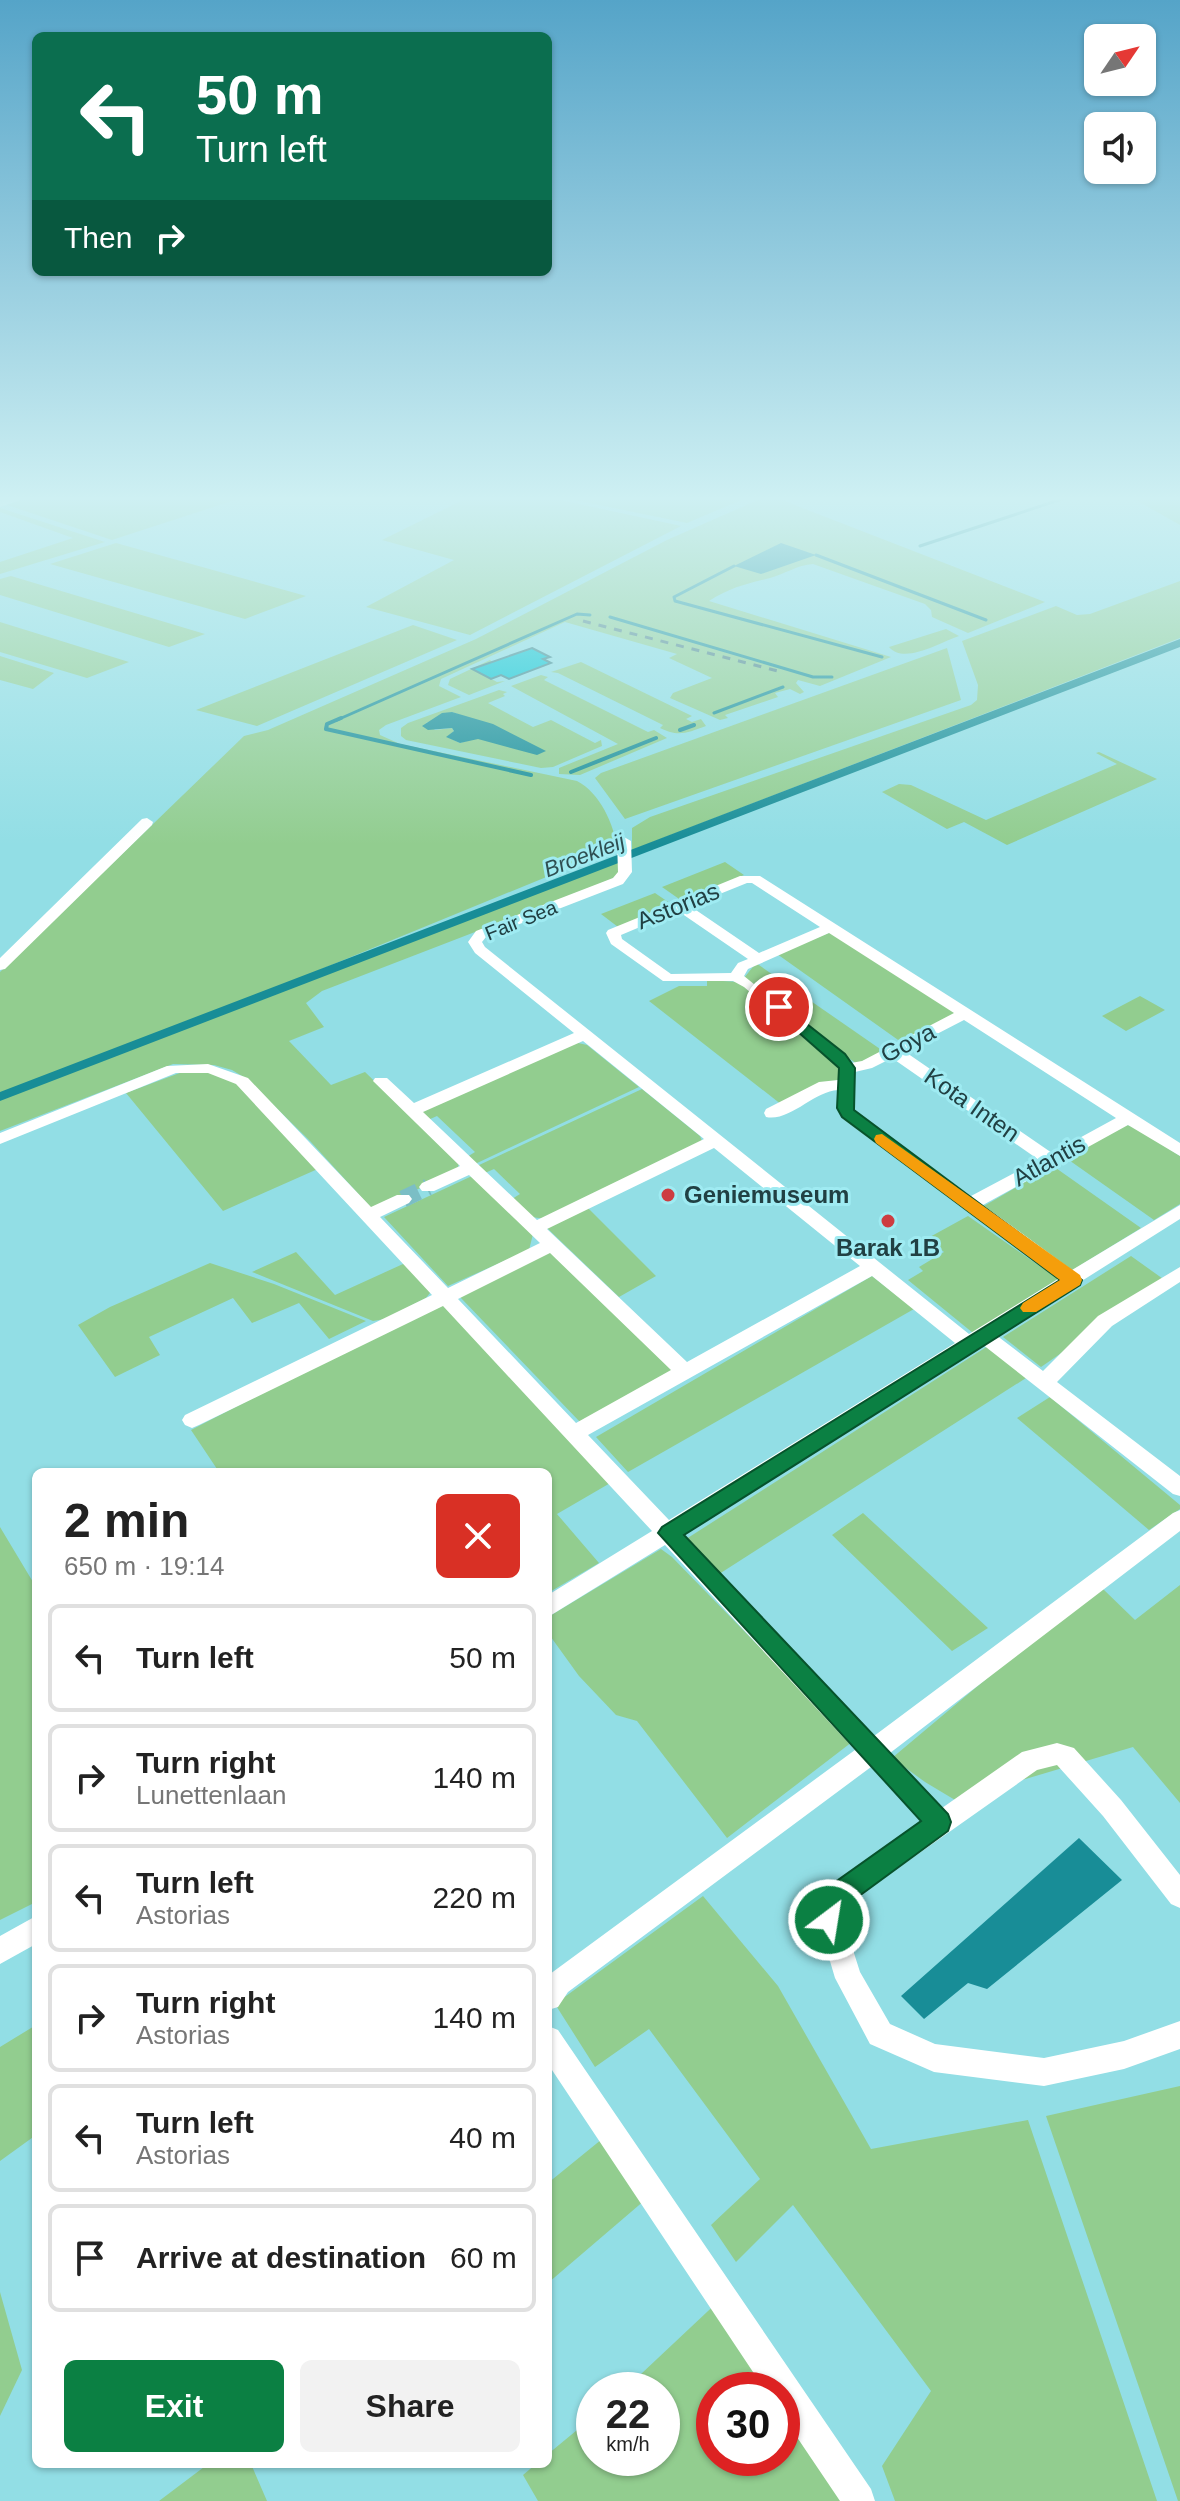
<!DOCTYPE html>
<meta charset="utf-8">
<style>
body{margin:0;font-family:Helvetica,sans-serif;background:#f2f2f2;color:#222;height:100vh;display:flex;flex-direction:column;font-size:30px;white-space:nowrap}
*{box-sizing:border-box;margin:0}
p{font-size:26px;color:#767676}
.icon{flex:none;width:44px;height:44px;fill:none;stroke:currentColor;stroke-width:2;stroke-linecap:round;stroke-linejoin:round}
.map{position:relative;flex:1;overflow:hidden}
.panel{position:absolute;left:32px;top:1468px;width:520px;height:1000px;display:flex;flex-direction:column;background:#fff;border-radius:12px;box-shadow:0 2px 6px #0004}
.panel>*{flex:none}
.top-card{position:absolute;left:32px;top:32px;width:520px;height:244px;border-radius:12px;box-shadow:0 2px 6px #0004;background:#0b6e4f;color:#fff;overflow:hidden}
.needle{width:52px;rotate:55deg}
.fabs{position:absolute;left:1084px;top:24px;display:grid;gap:16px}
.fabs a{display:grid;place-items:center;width:72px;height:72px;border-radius:12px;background:#fff;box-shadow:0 2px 6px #0004;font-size:40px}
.speed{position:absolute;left:576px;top:2372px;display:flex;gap:16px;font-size:40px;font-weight:700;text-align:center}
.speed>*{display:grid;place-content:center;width:104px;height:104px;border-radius:50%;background:#fff;box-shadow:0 2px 6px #0004;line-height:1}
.speed small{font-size:20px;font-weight:400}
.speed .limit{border:12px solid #d22;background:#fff;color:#111}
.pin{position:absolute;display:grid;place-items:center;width:68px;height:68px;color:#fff;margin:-34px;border:4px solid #fff;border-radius:50%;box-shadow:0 2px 8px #0007}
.me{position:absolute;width:88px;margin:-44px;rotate:31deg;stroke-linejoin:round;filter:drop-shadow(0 0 6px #0008)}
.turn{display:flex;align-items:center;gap:28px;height:168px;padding:0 32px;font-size:36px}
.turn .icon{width:104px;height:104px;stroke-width:2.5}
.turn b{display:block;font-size:56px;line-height:68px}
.then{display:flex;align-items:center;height:76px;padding:0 32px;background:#0003;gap:16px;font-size:30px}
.round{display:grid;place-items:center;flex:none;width:84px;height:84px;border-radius:12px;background:#f2f2f2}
.summary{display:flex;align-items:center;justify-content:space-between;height:136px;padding:0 32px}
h1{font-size:48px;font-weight:800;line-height:60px}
.primary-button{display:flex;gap:16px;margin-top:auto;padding:16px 32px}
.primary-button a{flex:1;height:92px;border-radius:12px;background:#0b8043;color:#fff;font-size:32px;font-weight:800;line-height:92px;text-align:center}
.primary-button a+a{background:#f2f2f2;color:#222}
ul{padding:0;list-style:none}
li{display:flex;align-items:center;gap:24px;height:108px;margin:0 16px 12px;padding:0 16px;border:4px solid #e0e0e0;border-radius:12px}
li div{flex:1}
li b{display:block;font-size:30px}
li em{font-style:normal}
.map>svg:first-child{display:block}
.green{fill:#92cd8f;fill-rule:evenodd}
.water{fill:#188d97}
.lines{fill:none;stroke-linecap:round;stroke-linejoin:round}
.stream-far1{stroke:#188d97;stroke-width:3}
.stream{stroke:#188d97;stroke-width:4}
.building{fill:#00c4d2;stroke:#3b878e;stroke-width:2}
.street-tunnel{stroke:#7bbec5;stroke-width:17;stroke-dasharray:17 9;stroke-linecap:butt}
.street{fill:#fff;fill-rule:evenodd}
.rail{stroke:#508186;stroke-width:3;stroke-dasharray:8 8;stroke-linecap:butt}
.route{fill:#0b8043;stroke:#07532c;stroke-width:2}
.slow{fill:#f59e0b}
.poi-dot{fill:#cd3d41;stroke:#9febf2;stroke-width:3}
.labels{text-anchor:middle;stroke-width:6;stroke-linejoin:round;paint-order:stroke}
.far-street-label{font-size:20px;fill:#214043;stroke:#9febf2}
.far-water-label{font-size:22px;font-style:italic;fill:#2f4f52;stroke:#9febf2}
.street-label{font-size:24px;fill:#214043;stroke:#9febf2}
.poi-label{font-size:24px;font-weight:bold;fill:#214043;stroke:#9febf2;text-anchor:start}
</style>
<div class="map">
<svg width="1180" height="2501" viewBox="0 0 1180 2501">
<rect width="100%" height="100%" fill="#92dee5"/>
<!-- green -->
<path class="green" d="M37 495H250L112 540 4 504Z
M473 495H537L681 526 470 635 366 607 454 560 382 540Z
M753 495 687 523 570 499 576 495H777L774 497 1045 602 968 633 932 617 931 610 925 604 813 564C797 565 785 574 770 578 746 584 731 587 709 601L891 657 820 686 798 680 796 683 804 692 800 694 790 689 775 693 778 697 725 715 728 718 720 720 670 698 673 693 712 678 669 658 677 654 565 622 441 679 439 686 461 697 386 725 379 730 380 735 400 744 577 781C600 793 614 824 617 848L178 1028 621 859 619 873 612 879 322 991 306 1003 324 1027 289 1041 331 1085 365 1072 459 1163 457 1171 373 1210 310 1141 247 1079 232 1070 214 1065 173 1064 0 1131V972L244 736 268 730 476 639 667 540 760 499Z
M1127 495H1180V525Z
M0 508 105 542 0 574V562L73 538 0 512Z
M116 543 306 596 245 619 50 564Z
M11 576 205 634 169 647 0 595V579Z
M1180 581V638L632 850V828L650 817 971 705 977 700 978 685 962 641 1056 606 1077 615 1090 614Z
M0 622 129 662 87 678 0 652Z
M413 625 457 640 257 726 196 710Z
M946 629 959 636C941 642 904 665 889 647Z
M947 648 961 700 625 819 595 778 601 773Z
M0 656 54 673 33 689 0 680Z
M490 660 492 662 473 669 497 682 505 681 469 695 448 685 450 679Z
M581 662 692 716 686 719 692 722 701 719 706 726C687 733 678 737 660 728L663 725 558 673 551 672Z
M541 675 548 677 544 680 648 732 654 730 667 738 580 775 559 774V768L618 744 511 686Z
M499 690 507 692 503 694 505 696 488 703 533 727 551 720 595 743 601 740 602 746 553 767 541 768 406 740 401 736V728L408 723ZM452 712 503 730 460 743 447 737 454 731 452 728 435 730 426 723Z
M1099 752 1157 779 1007 845 964 822 947 829 882 792 899 784 911 785 986 820 1117 764 1096 753Z
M725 862 744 875 682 901 662 887Z
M655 893 674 906 618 927 601 914Z
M831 932 957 1014 901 1042 777 954Z
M756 963 883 1051 857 1064 805 1027 772 996 744 978Z
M707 980 739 982 839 1063 844 1077 782 1105 649 1001 679 986H707Z
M1140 996 1165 1010 1126 1031 1102 1016Z
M574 1042 587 1045 639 1087 475 1164 467 1157 475 1152 437 1116 428 1120 423 1115V1110Z
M185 1071H205L240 1084 320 1168 223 1211 126 1093Z
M642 1089 700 1136 702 1141 547 1219 531 1217 512 1199 520 1194 494 1169 485 1173 477 1166Z
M1127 1125 1135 1127 1180 1156V1204L1154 1220 1066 1158Z
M1053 1166 1141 1228 1071 1271 984 1206Z
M472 1176 533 1234 529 1250 448 1286 384 1217Z
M588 1208 656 1276 619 1297 547 1228Z
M968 1216 1058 1279 973 1333 908 1280 923 1271 919 1267 944 1252 928 1238Z
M552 1251 677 1370 580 1422 460 1297Z
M296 1252 335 1295 403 1264 409 1266 429 1288 430 1293 426 1298 385 1319 373 1321 252 1272Z
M1131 1256 1166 1281 1041 1367 1003 1337Z
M210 1263 274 1284 366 1321 329 1339 299 1303 252 1323 233 1298 149 1337 160 1355 115 1377 78 1325 110 1307Z
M872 1276 914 1309 628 1472 596 1437Z
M441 1301 612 1482 557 1514 599 1563 548 1593V1472H219L191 1430Z
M988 1346 1026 1378 716 1576 683 1541Z
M1050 1397 1180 1505V1509L1149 1530 1017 1418Z
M863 1513 988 1628 952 1651 832 1535Z
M0 1527 36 1587V1902L0 1920Z
M661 1549 672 1557 852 1742 727 1838 637 1721 616 1715 579 1676 548 1633V1617Z
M1180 1585V1803L1133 1747 955 1800 925 1782 892 1758 1017 1653 1102 1588 1135 1620Z
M703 1896 778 1986 871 2149 1028 2120 1157 2501H895L882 2466 931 2391 793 2205 736 2262 711 2225 760 2179 649 2029 595 2067 555 2004Z
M36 2025V2135L0 2161V2047Z
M1180 2086V2501H1178L1046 2116Z
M607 2135 645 2200 548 2283V2183Z
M0 2292 22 2370 0 2416Z
M724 2296 856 2501H538L523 2475 536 2464H548V2454L594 2416V2458H662V2390H624ZM714 2390H782V2458H714Z
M208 2464H251L267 2501H159Z"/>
<!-- water -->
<path class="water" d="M781 543 816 555 761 574 734 566Z
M1180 639V647L0 1101V1092Z
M452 712 493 724 546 751 537 755 478 739 460 743 446 737 454 731 452 728 428 730 422 726 442 713Z
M1079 1838 1122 1880 987 1989 968 1983 924 2019 901 1996Z"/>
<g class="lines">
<!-- stream-far1 -->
<path class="stream-far1" d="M920 546 1074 495
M816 555 986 620
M734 566 674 597 675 601 882 657
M610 617 813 677H832
M714 713 783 687
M337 720 577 614 590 615"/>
<!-- stream -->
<path class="stream" d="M341 718 327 724 326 729 531 775
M680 730 694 725
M571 772 656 738"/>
</g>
<!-- building -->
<path class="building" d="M532 648 550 657 543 659 551 663 509 679 501 675 491 679 472 669Z"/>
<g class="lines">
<!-- street-tunnel -->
<path class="street-tunnel" d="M403 1199 428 1187"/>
<!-- street -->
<path class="street" d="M21 495H36L0 507V501Z
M147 818 153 822 152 825 5 969 0 970V958L142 819Z
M624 837 631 841 632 872 623 884 486 937 482 942 485 947 969 1334 1058 1279 842 1118 837 1108 838 1090C814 1091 790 1122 766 1117L764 1113 766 1109 819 1082 838 1080 839 1068 744 987 733 981H663L611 944 606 933 608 930 740 876H760L1180 1143V1156L1128 1125 983 1205 1072 1270 1180 1205V1219L996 1335 1043 1371 1098 1316 1180 1267V1282L1112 1326 1057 1382 1180 1476V1496L1173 1494 982 1344 682 1534 874 1736 1173 1513 1180 1510V1531L890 1753 942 1808 1022 1752 1057 1743 1074 1748 1121 1800 1180 1875V1908L1171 1904 1103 1816 1057 1765 1037 1770 840 1909 860 1972 890 2024 935 2044 1044 2058 1124 2041 1180 2021V2049L1124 2069 1044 2086 934 2072 870 2044 835 1978 813 1904 817 1895 922 1822 871 1767 568 1992 558 2007 548 2010 550 1974 855 1750 665 1545 548 1617V1595L652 1531 443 1306 199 1425 192 1428 185 1425 182 1420 185 1415 432 1295 236 1084 208 1073H176L0 1144V1133L167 1066 208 1064 248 1078 371 1207 397 1195H409L412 1199 409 1203 380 1217 448 1288 540 1243 469 1175 434 1191H422L419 1187 422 1183 460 1166 373 1081 375 1078H387L414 1103 574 1033 475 953 468 942 476 931 613 878 618 872 617 841ZM747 883H752L820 927 759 953 690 906ZM678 911 748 959 738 963 731 973 671 974 622 939 621 935ZM829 933 954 1013 862 1061 851 1063 744 976 748 969ZM964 1020 1116 1118 1052 1153 904 1051ZM583 1041 704 1139 537 1220 423 1112ZM892 1058 1039 1160 971 1196 855 1111V1072L872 1068ZM714 1148 860 1266 687 1362 547 1229ZM550 1253 671 1370 576 1423 458 1299ZM872 1276 955 1343 669 1520 588 1435Z
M36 1916V1944L0 1964V1936Z
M548 2026 558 2030 871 2489 875 2501H840L782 2415V2390H765L548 2064Z"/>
<!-- rail -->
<path class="rail" d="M583 621 778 671"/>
</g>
<!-- sky -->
<linearGradient id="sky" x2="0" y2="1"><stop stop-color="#55a4c8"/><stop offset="0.59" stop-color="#cef0f3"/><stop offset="1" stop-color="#cef0f3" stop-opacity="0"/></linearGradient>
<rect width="1180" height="845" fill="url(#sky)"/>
<!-- route -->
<path class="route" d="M779 1002 845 1054 855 1068 854 1110 1082 1280 1080 1285 684 1535 948 1814 951 1822 948 1831 840 1910 842 1920 838 1929 829 1933 819 1929C814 1917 812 1907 817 1895L921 1821 658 1533 662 1527 1060 1280 842 1117 837 1108 839 1068 773 1010 771 1007Z"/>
<!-- slow -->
<path class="slow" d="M882 1134 1080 1275 1082 1280 1080 1285 1036 1312H1023L1020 1308 1023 1303 1060 1280 876 1143 874 1139 876 1135Z"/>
<!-- markers -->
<g class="poi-dot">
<circle cx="668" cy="1195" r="8"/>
<circle cx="888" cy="1221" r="8"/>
</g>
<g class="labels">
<!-- far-street labels -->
<g class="far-street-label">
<text transform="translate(521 920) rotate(-22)" y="7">Fair Sea</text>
</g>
<!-- far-water labels -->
<g class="far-water-label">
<text transform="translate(584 855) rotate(-21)" y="8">Broekleij</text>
</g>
<!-- street labels -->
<g class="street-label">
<text transform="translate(678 906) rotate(-22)" y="8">Astorias</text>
<text transform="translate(908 1043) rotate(-27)" y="8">Goya</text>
<text transform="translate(972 1105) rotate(35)" y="8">Kota Inten</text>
<text transform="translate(1049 1161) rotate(-29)" y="8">Atlantis</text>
</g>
<!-- poi labels -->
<g class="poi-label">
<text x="684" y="1203">Geniemuseum</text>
<text x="888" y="1256" text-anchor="middle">Barak 1B</text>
</g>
</g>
</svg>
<div class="fabs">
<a><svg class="needle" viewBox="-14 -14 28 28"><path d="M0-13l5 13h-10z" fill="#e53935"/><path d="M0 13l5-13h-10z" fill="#767676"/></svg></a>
<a><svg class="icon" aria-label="sound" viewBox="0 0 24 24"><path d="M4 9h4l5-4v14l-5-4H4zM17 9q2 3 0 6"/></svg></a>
</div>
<div class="speed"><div>22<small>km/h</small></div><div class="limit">30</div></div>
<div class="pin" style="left:779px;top:1007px;background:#d93025"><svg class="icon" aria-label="arrive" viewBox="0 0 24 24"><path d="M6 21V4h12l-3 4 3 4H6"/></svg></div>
<svg class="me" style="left:829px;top:1920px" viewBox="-20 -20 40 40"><circle r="17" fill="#0b8043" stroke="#fff" stroke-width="3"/><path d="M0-11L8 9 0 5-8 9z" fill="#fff"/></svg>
<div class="top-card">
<div class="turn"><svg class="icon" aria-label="left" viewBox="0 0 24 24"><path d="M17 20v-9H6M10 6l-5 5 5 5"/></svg><div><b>50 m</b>Turn left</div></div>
<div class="then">Then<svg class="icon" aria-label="right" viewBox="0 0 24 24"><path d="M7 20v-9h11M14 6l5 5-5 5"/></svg></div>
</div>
<section class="panel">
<div class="summary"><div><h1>2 min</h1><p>650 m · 19:14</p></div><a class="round" style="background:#d93025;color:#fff"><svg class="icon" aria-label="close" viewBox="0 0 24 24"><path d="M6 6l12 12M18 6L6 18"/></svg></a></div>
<ul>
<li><svg class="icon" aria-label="left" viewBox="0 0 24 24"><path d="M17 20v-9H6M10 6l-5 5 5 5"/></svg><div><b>Turn left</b></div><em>50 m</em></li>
<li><svg class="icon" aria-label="right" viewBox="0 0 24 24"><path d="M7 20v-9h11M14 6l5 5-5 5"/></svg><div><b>Turn right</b><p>Lunettenlaan</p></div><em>140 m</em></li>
<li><svg class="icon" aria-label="left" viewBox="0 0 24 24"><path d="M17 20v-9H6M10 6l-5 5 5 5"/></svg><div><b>Turn left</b><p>Astorias</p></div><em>220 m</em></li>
<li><svg class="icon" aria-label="right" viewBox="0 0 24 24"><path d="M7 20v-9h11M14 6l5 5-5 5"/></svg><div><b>Turn right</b><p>Astorias</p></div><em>140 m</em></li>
<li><svg class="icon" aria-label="left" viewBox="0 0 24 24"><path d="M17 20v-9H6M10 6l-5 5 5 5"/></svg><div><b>Turn left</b><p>Astorias</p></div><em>40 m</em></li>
<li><svg class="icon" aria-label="arrive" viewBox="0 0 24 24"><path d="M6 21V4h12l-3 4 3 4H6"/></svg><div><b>Arrive at destination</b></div><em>60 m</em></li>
</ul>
<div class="primary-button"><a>Exit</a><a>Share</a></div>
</section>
</div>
